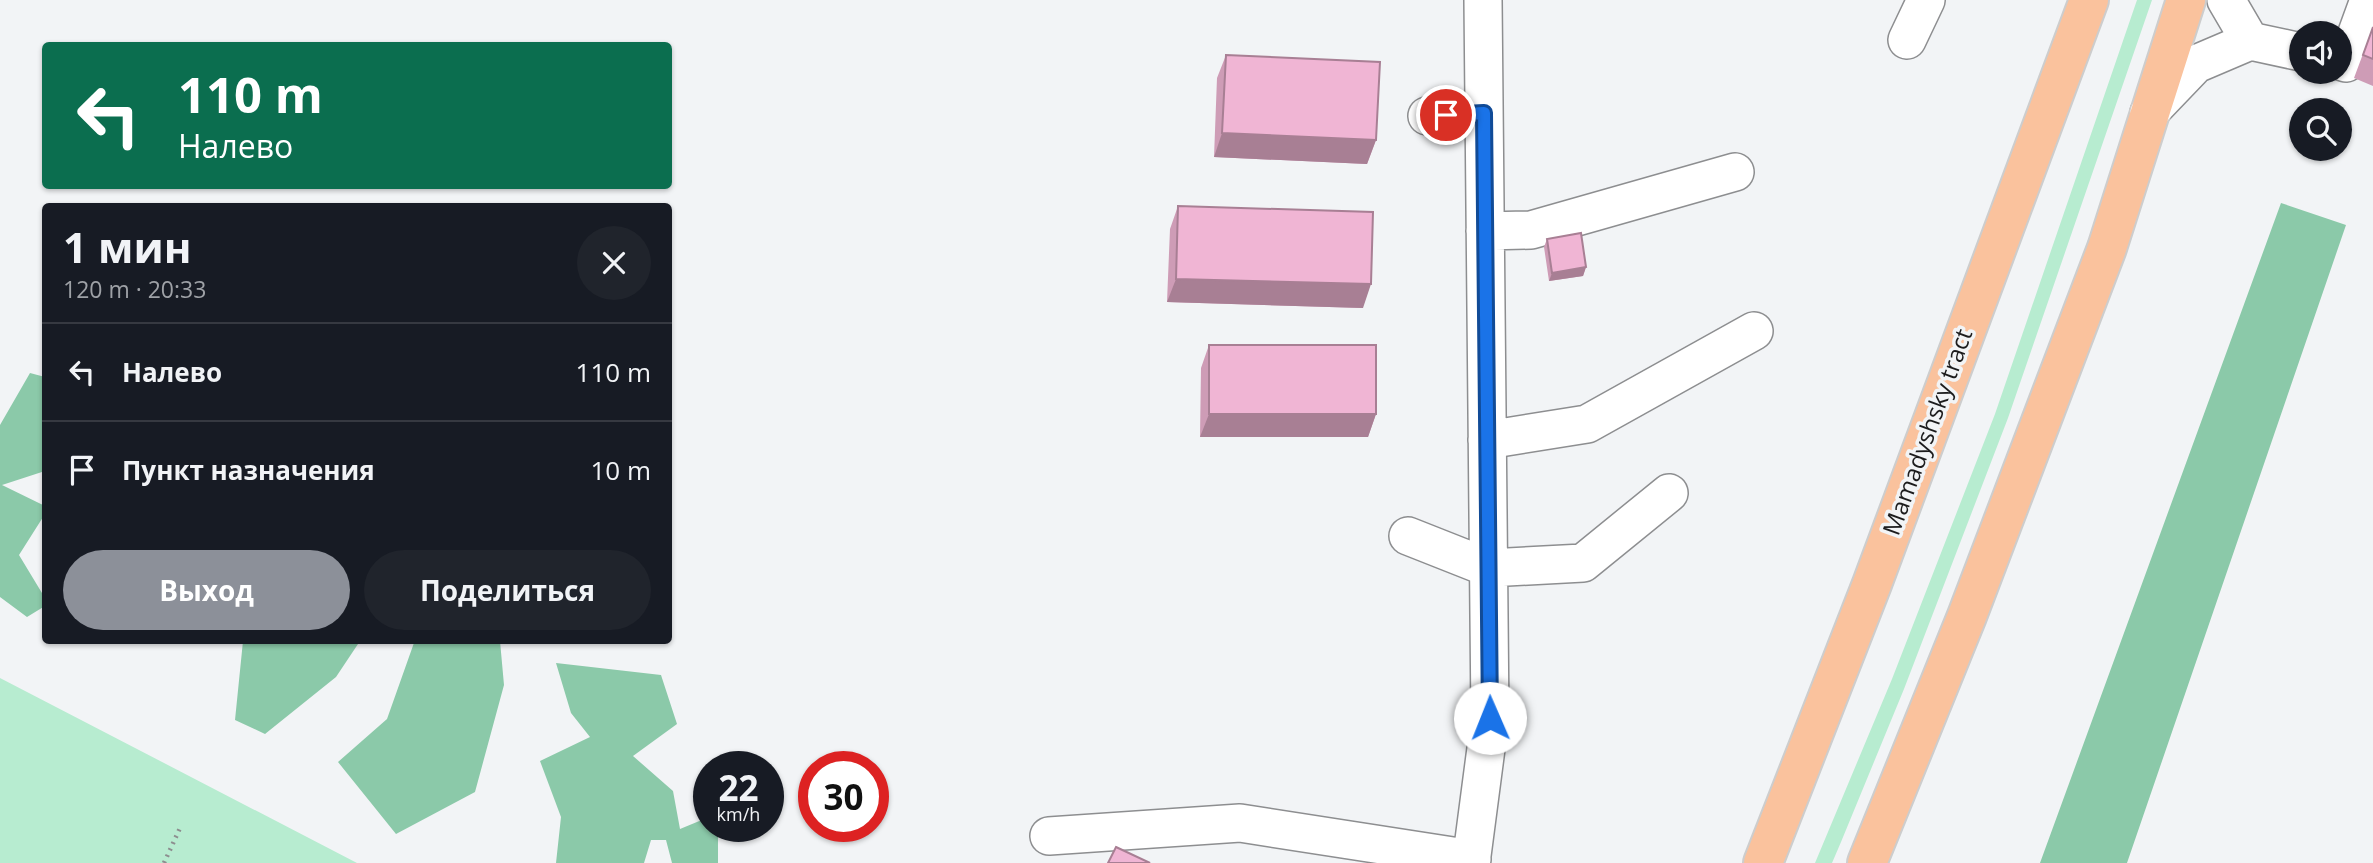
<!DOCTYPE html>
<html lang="ru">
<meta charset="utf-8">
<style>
body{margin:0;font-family:"Open Sans",sans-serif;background:#20242c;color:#f1f3f6;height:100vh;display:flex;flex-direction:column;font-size:26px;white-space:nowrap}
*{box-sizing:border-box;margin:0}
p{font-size:23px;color:#9ea1a6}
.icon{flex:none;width:38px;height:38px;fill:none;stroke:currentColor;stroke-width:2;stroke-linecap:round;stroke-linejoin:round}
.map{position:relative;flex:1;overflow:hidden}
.side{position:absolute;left:42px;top:203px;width:630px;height:441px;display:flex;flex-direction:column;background:#171b24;border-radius:7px;box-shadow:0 2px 5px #0004}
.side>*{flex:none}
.hud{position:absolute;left:42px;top:42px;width:630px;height:147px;border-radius:7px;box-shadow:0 2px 5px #0004;background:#0b6e4f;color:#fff;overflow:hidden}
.tools{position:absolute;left:2289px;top:21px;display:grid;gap:14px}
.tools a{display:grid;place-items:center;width:63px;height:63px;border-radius:50%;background:#171b24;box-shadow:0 2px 5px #0004;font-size:35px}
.speed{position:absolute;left:693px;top:751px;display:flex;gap:14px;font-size:35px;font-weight:700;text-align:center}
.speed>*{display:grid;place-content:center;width:91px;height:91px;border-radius:50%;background:#171b24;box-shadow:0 2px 5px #0004;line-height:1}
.speed small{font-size:18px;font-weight:400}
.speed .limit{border:10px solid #d22;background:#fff;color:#111}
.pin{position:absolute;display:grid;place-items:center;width:60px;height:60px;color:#fff;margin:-30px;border:4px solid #fff;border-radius:50%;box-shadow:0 2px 7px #0007}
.me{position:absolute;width:77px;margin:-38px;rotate:359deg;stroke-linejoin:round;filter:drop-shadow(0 0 5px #0008)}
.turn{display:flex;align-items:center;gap:24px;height:147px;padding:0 21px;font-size:32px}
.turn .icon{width:91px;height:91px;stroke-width:2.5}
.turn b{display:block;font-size:49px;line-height:60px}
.round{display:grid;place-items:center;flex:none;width:74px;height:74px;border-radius:37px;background:#20242c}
.headline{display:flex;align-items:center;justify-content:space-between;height:119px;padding:0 21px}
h1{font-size:42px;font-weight:700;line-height:52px}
.button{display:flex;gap:14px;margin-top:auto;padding:14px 21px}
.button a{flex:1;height:80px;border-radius:42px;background:#8c9099;color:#fff;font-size:28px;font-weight:700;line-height:80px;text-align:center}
.button a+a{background:#20242c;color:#f1f3f6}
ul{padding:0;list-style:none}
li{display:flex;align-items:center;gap:21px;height:98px;padding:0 21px;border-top:2px solid #363941}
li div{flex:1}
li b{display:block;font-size:26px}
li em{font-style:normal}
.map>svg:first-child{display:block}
.green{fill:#b7ecd0}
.forest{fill:#8bc9a9}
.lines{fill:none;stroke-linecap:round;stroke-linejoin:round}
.minor-casing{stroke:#8d8e90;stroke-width:40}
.major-casing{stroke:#cdcdcd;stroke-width:42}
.path{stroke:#8d8e8f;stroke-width:4.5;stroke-dasharray:2 5;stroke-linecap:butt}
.minor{stroke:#fff;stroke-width:37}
.major{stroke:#fac29d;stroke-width:38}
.wall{fill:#ce9cb6}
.shaded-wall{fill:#a87f94}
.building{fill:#f0b5d4;stroke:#a87f94;stroke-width:2}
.route-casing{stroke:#114b97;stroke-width:18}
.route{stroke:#1a73e8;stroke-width:12}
.labels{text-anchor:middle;stroke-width:7;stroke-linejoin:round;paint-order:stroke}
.street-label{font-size:24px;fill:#1c1c1d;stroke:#f2f4f6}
</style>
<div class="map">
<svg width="2373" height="863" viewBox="0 0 2373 863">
<rect width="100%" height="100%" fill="#f2f4f6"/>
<!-- green -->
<path class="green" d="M2137 0H2152L2008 418 1904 689 1841 842 1832 863H1815L1892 679 1995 414Z
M0 678 357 863H0Z"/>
<!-- forest -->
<path class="forest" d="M2281 203 2346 225 2127 863H2040Z
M30 373 45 377V471L2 485 45 506V514L19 555 45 598V606L27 617 0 597V425Z
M415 640 500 641 504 685 475 792 396 834 338 762 387 719Z
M243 641V640L360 641 336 677 265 734 235 720Z
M556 663 661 675 677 724 633 756 673 791 680 829 709 817V826H718V863H672L666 840H651L644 863H556L561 817 540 761 590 737 571 713Z"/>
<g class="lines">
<defs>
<path id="minor" d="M2226 0 2250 41
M1907 40 1926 0
M2340 61 2346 63 2369 0
M2149 113 2196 64 2250 41 2301 52
M1427 116 1484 113
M1485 231 1531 230 1735 172
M1487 440 1587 424 1754 331
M1408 536 1489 568 1583 563 1669 493
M1049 836 1240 823 1472 859
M1471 863 1490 718 1483 0"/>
<path id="major" d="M1763 863 1872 584 2089 0
M1867 863 1967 616 2107 248 2186 0"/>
</defs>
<!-- minor casing -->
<use href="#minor" class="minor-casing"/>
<!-- major casing -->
<use href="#major" class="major-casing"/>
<!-- path -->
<path class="path" d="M164 863 180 828"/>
<!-- minor -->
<use href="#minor" class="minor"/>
<!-- major -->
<use href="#major" class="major"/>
</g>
<!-- wall -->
<path class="wall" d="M2373 27V86L2354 78Z
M1226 55 1376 140 1367 164 1214 157 1217 78Z
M1178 206 1363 308 1167 302 1170 229Z
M1547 239 1586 267 1583 276 1549 281 1544 247Z
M1209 345 1376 414 1368 437H1200L1201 368Z"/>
<!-- shaded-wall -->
<path class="shaded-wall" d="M1222 133 1376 140 1367 164 1214 157Z
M1586 267 1583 276 1549 281 1552 273Z
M1176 279 1371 284 1363 308 1167 302Z
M1209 414H1376L1368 437H1200Z"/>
<!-- building -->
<path class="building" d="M2373 27V59L2363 55Z
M1226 55 1380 62 1376 140 1222 133Z
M1178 206 1373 212 1371 284 1176 279Z
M1581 233 1586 267 1552 273 1547 239Z
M1209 345H1376V414H1209Z
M1116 847 1150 863H1108Z"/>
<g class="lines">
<defs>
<path id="route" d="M1446 115 1484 113 1490 718"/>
</defs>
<!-- route casing -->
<use href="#route" class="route-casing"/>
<!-- route -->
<use href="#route" class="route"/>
</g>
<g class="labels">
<!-- street labels -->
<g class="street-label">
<text transform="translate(1928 432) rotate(-70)" y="8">Mamadyshsky tract</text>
</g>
</g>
</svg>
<div class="tools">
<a><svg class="icon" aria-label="sound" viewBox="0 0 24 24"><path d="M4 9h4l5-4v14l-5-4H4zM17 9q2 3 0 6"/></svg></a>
<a><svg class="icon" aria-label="search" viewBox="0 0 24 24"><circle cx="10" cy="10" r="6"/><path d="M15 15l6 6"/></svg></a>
</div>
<div class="speed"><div>22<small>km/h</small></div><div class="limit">30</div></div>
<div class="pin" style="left:1446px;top:115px;background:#d93025"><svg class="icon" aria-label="arrive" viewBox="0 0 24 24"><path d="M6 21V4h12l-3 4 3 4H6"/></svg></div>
<svg class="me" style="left:1490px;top:718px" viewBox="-20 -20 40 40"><circle r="19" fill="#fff"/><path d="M0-13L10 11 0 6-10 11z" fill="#1a73e8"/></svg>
<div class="hud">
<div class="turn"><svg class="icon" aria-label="left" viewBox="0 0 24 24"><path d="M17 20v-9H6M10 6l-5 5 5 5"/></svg><div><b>110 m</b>Налево</div></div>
</div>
<section class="side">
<div class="headline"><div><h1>1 мин</h1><p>120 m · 20:33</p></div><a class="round"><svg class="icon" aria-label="close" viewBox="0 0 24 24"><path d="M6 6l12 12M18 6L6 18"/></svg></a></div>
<ul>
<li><svg class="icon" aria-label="left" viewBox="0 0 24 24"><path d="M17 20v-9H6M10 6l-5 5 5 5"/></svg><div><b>Налево</b></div><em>110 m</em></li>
<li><svg class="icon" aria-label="arrive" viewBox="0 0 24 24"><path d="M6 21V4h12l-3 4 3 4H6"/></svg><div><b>Пункт назначения</b></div><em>10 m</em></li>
</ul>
<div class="button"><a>Выход</a><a>Поделиться</a></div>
</section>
</div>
